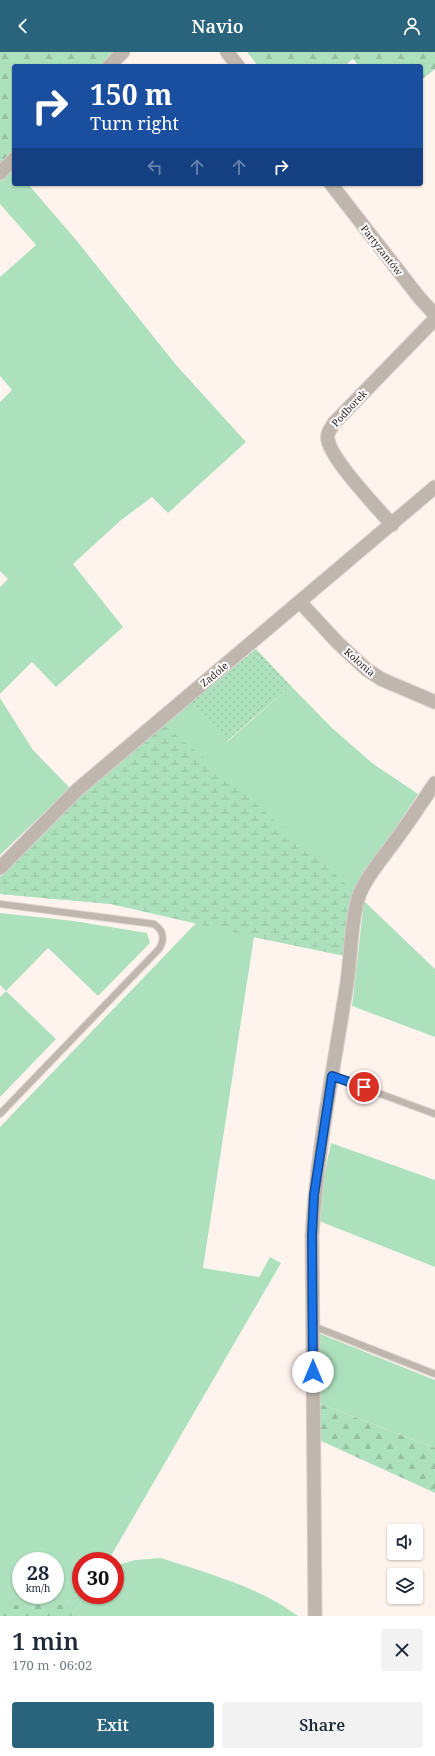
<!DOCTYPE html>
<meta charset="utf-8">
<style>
body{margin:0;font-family:"Noto Serif",serif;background:#f2f2f3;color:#1f2937;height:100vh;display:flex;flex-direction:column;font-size:15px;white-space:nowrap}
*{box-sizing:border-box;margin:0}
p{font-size:13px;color:#747a83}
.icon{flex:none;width:22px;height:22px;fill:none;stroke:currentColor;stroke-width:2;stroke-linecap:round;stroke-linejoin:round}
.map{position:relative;height:1564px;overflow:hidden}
.panel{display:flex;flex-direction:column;background:#fff;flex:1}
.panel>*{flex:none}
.guide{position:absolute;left:12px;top:12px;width:411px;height:122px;border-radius:4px;box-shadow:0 1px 3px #0004;background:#1a4fa0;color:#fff;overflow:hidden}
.buttons{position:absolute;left:387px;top:1472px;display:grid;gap:8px}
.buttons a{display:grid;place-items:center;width:36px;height:36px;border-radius:4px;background:#fff;box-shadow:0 1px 3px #0004;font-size:20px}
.speed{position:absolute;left:12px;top:1500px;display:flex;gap:8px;font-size:20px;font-weight:700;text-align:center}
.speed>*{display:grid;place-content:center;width:52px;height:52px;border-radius:50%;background:#fff;box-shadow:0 1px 3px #0004;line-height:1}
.speed small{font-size:10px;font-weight:400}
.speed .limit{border:6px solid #d22;background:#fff;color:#111}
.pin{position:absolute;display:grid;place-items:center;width:34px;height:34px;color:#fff;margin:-17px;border:2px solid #fff;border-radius:50%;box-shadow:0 1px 4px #0007}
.me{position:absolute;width:44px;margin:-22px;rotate:0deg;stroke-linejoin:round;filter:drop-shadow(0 0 3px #0008)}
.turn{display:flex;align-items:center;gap:14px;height:84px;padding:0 12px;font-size:18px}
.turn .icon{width:52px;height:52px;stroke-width:2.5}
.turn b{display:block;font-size:28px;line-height:34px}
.lanes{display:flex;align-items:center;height:38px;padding:0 12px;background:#0003;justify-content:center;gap:20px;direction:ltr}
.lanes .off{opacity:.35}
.round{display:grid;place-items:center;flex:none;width:42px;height:42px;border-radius:4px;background:#f2f2f3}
.overview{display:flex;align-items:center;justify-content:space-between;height:68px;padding:0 12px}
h1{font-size:24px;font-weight:600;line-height:30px}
.cta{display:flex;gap:8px;margin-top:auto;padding:8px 12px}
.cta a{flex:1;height:46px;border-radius:4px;background:#29647c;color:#fff;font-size:16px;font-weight:600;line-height:46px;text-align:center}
.cta a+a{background:#f2f2f3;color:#1f2937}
header{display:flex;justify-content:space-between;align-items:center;height:52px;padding:0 12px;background:#29647c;color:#fff;font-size:18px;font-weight:600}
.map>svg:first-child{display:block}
.grass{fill:#ade1bd;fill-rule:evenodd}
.forest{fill:url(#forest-firs)}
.wetland{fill:url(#wetland-marsh)}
.park{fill:url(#park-dots)}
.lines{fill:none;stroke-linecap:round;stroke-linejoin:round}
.lane-casing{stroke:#d9cdc8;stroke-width:8}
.street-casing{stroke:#d9cdc8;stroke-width:15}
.lane{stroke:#bfb7ad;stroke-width:6}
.street{stroke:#bfb7ad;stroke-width:13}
.route-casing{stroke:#114b97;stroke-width:10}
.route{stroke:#1a73e8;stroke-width:7}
.labels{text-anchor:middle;stroke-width:4;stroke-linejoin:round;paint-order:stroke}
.street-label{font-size:10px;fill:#2a1f1b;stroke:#fff}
</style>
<header><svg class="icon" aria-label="back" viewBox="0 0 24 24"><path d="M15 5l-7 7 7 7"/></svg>Navio<svg class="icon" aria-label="person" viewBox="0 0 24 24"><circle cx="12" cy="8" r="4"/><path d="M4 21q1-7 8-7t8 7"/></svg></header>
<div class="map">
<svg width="435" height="1564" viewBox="0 0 435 1564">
<defs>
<pattern id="forest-firs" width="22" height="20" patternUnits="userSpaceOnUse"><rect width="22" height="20" fill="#ade1bd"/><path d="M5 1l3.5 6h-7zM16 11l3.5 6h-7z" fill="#95c1a2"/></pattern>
<pattern id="wetland-marsh" width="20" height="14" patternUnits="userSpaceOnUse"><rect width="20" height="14" fill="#ade1bd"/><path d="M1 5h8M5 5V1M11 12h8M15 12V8" fill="none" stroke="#95c1a2"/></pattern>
<pattern id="park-dots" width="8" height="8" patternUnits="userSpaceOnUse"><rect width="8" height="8" fill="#ade1bd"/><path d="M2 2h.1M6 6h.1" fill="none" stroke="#95c1a2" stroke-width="1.8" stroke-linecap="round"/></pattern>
</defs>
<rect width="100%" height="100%" fill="#fff3ee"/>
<!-- grass -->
<path class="grass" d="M14 117V132H28L77 189 177 314 246 390 168 461 152 445 120 469 73 512 123 575 56 635 32 610 0 642V535L8 527 0 519V350L12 338 0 324V225L36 193 0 152V129Z
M291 634 331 675 372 711 418 742 365 823 345 904 254 885 203 1216 259 1225 270 1205 281 1211 108 1509H81V1540L64 1553H0V1075L196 871 111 852 0 842V825L82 741 188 652 228 689ZM21 1509H55V1543H21Z
M0 646 33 698 70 736 0 803Z
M364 849 435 917V985L352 954Z
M0 861 74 869 147 881 150 891 98 944 48 896 6 939 56 987 0 1045V945L6 939 0 933Z
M331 1091 435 1128V1215L319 1169 320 1143Z
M318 1281 435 1328V1396L318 1351Z
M161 1506C206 1521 260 1535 298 1564H71L86 1543H115V1514L135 1508Z"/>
<!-- forest -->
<path class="forest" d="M0 0H128L115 14H14V117L0 129Z
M247 0H435V17L421 28V14H359L353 7 344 14H258Z
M318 1351 435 1396V1441L319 1388Z
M81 1540V1543H86L71 1564H0V1553H64Z"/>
<!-- wetland -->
<path class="wetland" d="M163 672 216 716 355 840 345 904 254 885 111 852 0 842V825L82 741Z"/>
<!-- park -->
<path class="park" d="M256 597 291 634 227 689 188 652Z"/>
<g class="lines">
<defs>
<path id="lane" d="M0 852 154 872C164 879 165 887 159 897L0 1062
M332 1024 435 1062
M313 1274 435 1322"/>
<path id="street" d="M227 0 238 14
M109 14 123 0
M0 121 14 107
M331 132 418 244 435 263
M392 473C377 455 332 409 328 388 326 382 331 376 334 371L435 267
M300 550 337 590 366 617 381 627 435 650
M0 816 77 738 435 435
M315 1564 312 1183C317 1098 334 1015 347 931 351 904 351 865 360 841 367 824 381 808 392 793 407 773 421 752 435 731"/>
</defs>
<!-- lane casing -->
<use href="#lane" class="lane-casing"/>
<!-- street casing -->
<use href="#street" class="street-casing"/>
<!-- lane -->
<use href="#lane" class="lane"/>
<!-- street -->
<use href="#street" class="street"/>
</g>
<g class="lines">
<defs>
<path id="route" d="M313 1320 312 1183 314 1143 332 1024 364 1035"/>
</defs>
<!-- route casing -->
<use href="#route" class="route-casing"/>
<!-- route -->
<use href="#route" class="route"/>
</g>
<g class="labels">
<!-- street labels -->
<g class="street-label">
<text transform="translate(382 198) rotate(52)" y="4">Partyzantów</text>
<text transform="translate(349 356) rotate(-47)" y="4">Podborek</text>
<text transform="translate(360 610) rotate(41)" y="4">Kolonia</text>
<text transform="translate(214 622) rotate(-40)" y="4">Zadole</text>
</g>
</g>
</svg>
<div class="buttons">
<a><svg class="icon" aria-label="sound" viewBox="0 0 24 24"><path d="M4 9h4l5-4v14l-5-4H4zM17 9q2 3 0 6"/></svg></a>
<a><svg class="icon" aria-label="layers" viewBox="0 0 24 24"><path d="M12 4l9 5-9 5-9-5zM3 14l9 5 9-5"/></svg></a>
</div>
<div class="speed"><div>28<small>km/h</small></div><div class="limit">30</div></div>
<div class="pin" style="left:364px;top:1035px;background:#d93025"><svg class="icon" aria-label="arrive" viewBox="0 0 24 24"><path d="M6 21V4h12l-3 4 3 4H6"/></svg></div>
<svg class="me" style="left:313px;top:1320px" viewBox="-20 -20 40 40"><circle r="19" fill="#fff"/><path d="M0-13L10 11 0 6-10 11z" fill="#1a73e8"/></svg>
<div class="guide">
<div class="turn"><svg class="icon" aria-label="right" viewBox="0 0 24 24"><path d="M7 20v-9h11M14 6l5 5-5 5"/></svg><div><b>150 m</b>Turn right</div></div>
<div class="lanes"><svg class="icon off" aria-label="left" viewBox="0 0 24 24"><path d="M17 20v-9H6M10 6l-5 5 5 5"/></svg><svg class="icon off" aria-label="ahead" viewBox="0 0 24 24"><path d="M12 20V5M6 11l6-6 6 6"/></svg><svg class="icon off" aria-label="ahead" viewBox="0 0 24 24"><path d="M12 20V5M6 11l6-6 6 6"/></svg><svg class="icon" aria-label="right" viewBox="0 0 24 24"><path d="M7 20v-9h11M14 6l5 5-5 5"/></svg></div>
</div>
</div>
<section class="panel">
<div class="overview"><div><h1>1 min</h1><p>170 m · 06:02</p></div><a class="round"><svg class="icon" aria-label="close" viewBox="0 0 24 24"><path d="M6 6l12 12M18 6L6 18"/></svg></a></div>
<div class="cta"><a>Exit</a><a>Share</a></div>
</section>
